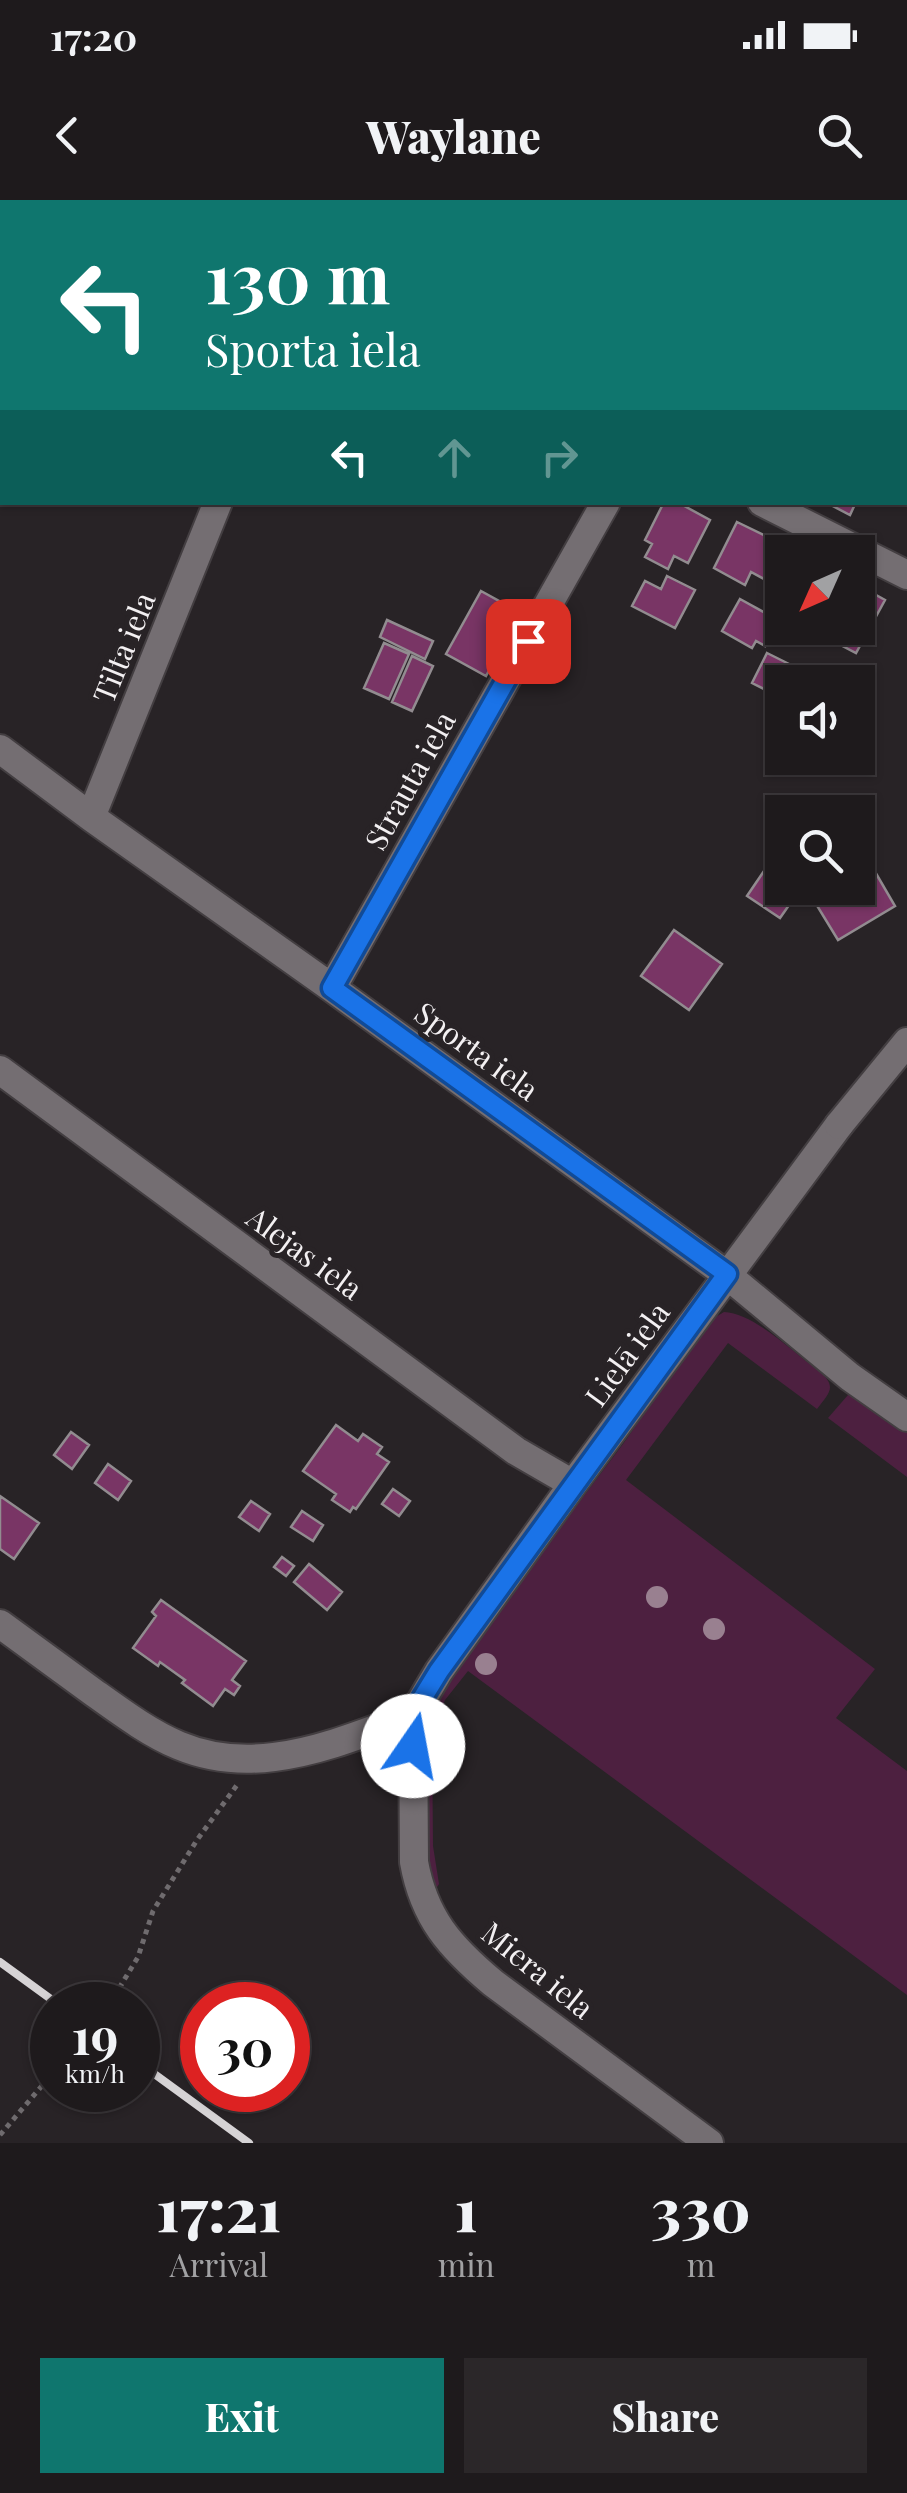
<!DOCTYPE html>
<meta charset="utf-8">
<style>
body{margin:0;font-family:"Playfair Display",serif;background:#2b2729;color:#f1f3f6;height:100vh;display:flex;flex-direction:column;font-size:38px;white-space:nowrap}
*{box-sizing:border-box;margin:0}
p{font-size:32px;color:#a1a1a3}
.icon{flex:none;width:55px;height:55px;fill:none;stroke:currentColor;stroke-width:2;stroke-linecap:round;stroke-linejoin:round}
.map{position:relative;height:1943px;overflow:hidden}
.sheet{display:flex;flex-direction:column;background:#1e1a1c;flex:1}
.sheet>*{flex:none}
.hud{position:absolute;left:0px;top:0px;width:908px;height:305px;box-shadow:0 2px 8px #0004,0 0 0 2px #3c383b;background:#0f766e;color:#fff;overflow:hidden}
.needle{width:65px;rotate:225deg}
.controls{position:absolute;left:765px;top:335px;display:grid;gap:20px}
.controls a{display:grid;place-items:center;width:110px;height:110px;border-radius:0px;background:#1e1a1c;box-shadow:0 2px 8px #0004,0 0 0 2px #3c383b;font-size:50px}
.speed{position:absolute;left:30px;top:1782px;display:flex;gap:20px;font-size:50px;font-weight:700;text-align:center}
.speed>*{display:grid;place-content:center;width:130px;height:130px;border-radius:50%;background:#1e1a1c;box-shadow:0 2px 8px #0004,0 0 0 2px #3c383b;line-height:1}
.speed small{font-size:25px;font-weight:400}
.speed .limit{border:15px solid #d22;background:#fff;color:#111}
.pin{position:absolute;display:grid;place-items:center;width:85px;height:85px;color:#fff;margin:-42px;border-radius:20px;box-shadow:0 5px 15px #0006}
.me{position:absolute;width:110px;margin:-55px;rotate:12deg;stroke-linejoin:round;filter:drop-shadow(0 0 8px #0008)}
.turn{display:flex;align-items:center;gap:35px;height:210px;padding:0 40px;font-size:45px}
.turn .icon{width:130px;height:130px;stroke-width:2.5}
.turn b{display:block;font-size:70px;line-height:85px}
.lanes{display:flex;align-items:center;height:95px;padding:0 40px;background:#0003;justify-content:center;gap:50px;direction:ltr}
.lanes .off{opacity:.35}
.eta{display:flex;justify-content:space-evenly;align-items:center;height:170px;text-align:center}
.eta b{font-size:60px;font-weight:800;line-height:70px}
.action{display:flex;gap:20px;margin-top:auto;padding:20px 40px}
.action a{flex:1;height:115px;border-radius:0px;background:#0f766e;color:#fff;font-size:40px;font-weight:800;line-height:115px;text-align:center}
.action a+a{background:#2b2729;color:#f1f3f6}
.status{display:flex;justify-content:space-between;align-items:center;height:70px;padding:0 50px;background:#1e1a1c;direction:ltr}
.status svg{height:28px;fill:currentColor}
header{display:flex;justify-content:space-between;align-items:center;height:130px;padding:0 40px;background:#1e1a1c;font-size:45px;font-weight:800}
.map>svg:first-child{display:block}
.green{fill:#4d2040}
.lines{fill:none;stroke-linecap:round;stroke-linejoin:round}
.stream{stroke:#5a7676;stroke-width:9}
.building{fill:#793565;stroke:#928c90;stroke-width:2.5}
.minor-casing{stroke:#433e41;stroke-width:32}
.tertiary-casing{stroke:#433e41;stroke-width:32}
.path{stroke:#6f6b6e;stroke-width:5;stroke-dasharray:5 5;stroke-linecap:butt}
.minor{stroke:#746e72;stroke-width:28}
.tertiary{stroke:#746e72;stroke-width:28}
.rail{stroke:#d6d3d5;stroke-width:8}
.tree{fill:#998090}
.route-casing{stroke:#114b97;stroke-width:25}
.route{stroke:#1a73e8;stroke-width:18}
.labels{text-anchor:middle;stroke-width:10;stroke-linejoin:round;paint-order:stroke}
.street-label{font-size:30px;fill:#f3f0f2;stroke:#282326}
</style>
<div class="status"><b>17:20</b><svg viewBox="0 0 49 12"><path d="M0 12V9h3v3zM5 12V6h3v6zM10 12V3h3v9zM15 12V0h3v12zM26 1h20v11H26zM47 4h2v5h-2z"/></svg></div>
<header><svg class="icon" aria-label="back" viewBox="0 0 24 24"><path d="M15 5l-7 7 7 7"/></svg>Waylane<svg class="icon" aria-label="search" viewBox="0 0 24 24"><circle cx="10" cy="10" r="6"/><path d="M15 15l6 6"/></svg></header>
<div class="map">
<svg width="907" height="1943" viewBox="0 0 907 1943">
<rect width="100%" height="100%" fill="#282326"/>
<!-- green -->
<path class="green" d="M724 1112C754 1113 794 1153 819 1171 838 1187 829 1193 817 1209L728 1143 626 1280 875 1469 836 1518 907 1571V1795L468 1471 445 1500 432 1533 433 1646 439 1684 432 1695 427 1675C426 1627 419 1557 432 1512 437 1495 448 1479 457 1464L623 1244 703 1129 714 1118Z
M848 1195 861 1196 907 1227V1277L828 1218Z"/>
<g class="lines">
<!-- stream -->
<path class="stream" d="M905 121 907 122"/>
</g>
<!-- building -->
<path class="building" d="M664 302H677L710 320 688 363 674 356 668 369 645 357 652 344 645 340Z
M825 302H856L850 315Z
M737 322 782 344 764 379 751 372 745 385 714 368Z
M667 376 695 390 675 428 632 406 645 381 661 389Z
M858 385 885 400 856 453 808 428H858Z
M481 391 521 413 486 476 446 454Z
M740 399 780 421 765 446 756 441 752 448 722 431Z
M387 420 433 441 425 459 380 437Z
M384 443 409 454 389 499 364 488Z
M767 453 789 464 774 494 752 483Z
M412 456 433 466 412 511 392 502Z
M768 665 782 674V688H801L780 718 747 696Z
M874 670 895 706 838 740 816 704 844 688H858V679Z
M674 730 722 764 689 810 641 776Z
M336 1225 358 1241 363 1234 382 1247 377 1254 389 1262 356 1309 353 1307 350 1312 332 1300 336 1294 303 1271Z
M71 1232 89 1245 72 1269 54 1255Z
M108 1264 131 1281 118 1300 95 1283Z
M393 1289 410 1301 399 1316 382 1304Z
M0 1296 39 1323 14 1359 0 1349Z
M251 1301 270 1314 259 1331 239 1317Z
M302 1311 323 1325 313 1341 291 1327Z
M282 1357 294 1366 286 1376 274 1367Z
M309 1364 342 1392 327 1410 294 1382Z
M161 1400 246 1461 232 1480 240 1486 234 1495 225 1489 213 1506 182 1483 185 1480 160 1462 158 1466 133 1448 156 1416 152 1412Z"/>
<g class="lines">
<defs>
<path id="minor" d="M317 0 320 2
M384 2 387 0
M762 302 907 375
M0 549 91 617 332 788 727 1075 850 1177 907 1217
M91 617 218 302
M332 788 606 302
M0 870 516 1251 573 1284
M0 1424C31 1447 62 1469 93 1492 153 1535 195 1567 274 1557 322 1551 367 1532 413 1515L414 1662C424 1718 450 1747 493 1783L709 1943
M413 1515 439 1471 573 1284 839 925"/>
<path id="tertiary" d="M839 925 907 842"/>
</defs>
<!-- minor casing -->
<use href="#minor" class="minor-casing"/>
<!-- tertiary casing -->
<use href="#tertiary" class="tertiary-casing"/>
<!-- path -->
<path class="path" d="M109 1805 138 1757 153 1711 197 1640 237 1585
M0 1935 52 1874"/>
<!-- minor -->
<use href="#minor" class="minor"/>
<!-- tertiary -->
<use href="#tertiary" class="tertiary"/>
<!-- rail -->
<path class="rail" d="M0 1762 59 1805
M138 1862 249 1943"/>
</g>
<!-- trees -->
<g class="tree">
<circle cx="657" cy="1397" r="11"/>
<circle cx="714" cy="1429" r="11"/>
<circle cx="486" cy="1464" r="11"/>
</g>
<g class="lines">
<defs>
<path id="route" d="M413 1546 412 1515 439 1471 727 1074 332 788 528 441"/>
</defs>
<!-- route casing -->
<use href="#route" class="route-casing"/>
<!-- route -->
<use href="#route" class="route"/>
</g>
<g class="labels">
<!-- street labels -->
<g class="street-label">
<text transform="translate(125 448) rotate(-68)" y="10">Tilta iela</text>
<text transform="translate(411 581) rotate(-61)" y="10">Strauta iela</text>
<text transform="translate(476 852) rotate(36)" y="10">Sporta iela</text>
<text transform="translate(304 1054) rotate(36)" y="10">Alejas iela</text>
<text transform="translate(628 1155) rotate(-54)" y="10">Lielā iela</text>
<text transform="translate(537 1771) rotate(39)" y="10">Miera iela</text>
</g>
</g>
</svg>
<div class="controls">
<a><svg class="needle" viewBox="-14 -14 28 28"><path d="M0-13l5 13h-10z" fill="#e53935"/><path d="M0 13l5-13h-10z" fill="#a1a1a3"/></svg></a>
<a><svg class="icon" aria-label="sound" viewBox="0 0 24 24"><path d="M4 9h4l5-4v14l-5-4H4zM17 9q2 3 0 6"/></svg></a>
<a><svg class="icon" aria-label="search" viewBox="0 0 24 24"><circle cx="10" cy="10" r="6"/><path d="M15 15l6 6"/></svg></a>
</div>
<div class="speed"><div>19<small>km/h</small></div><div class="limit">30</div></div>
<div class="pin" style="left:528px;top:441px;background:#d93025"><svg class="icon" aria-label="arrive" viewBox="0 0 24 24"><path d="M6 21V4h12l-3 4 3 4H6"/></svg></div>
<svg class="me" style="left:413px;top:1546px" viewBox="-20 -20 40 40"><circle r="19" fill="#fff"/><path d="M0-13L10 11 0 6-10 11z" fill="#1a73e8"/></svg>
<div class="hud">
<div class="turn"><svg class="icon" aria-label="left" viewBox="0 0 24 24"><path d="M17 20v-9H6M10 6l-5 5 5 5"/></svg><div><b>130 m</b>Sporta iela</div></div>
<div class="lanes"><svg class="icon" aria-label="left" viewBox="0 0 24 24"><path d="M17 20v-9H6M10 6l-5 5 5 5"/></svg><svg class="icon off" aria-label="ahead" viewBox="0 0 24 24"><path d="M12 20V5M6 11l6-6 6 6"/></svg><svg class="icon off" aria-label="right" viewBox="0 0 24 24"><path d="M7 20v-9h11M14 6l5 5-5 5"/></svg></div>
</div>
</div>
<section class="sheet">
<div class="eta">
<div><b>17:21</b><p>Arrival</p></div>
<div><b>1</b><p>min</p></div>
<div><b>330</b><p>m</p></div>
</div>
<div class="action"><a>Exit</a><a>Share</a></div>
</section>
